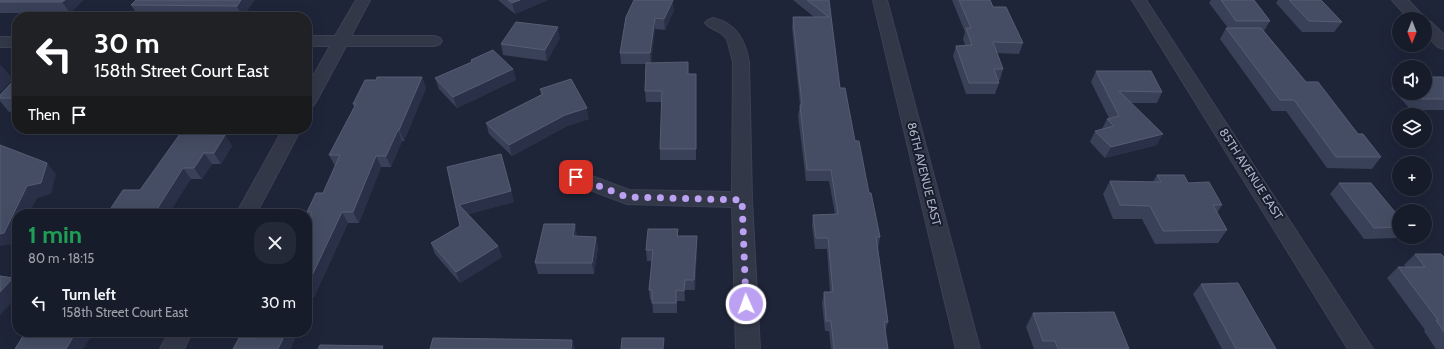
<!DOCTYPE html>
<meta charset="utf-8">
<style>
body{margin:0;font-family:Cabin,sans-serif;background:#242937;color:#f1f3f6;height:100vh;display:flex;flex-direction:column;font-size:15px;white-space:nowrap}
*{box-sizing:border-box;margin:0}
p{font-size:13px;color:#9ea1a9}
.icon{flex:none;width:22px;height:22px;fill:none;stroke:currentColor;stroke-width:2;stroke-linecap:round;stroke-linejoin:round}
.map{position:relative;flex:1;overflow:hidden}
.sheet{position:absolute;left:12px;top:209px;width:300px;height:128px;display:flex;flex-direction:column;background:#171c2b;border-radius:16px;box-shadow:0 4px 16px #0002,0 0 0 1px #363a47}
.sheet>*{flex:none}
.top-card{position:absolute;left:12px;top:12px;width:300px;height:122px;border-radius:16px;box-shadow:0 4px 16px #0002,0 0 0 1px #363a47;background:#202124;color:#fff;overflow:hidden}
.needle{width:26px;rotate:180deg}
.fabs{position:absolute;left:1392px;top:12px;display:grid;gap:8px}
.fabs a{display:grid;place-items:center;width:40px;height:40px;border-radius:50%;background:#171c2b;box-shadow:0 4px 16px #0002,0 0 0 1px #363a47;font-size:20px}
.pin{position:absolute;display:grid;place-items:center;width:34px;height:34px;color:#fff;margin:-17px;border-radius:8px;box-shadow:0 2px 6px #0006}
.me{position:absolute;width:44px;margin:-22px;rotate:358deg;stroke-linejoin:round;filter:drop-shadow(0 0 3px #0008)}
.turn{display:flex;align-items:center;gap:14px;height:84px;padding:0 16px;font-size:18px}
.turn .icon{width:52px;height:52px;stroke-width:2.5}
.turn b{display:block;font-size:28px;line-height:34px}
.then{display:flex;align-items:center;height:38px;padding:0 16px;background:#0003;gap:8px;font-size:15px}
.round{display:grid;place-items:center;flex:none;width:42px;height:42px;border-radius:16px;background:#242937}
.summary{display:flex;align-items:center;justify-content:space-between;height:68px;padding:0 16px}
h1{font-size:24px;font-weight:700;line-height:30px;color:#1e9e55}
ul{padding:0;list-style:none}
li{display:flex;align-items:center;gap:12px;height:52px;padding:0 16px}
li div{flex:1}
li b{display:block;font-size:15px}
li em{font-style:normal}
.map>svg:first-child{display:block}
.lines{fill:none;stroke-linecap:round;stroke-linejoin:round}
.street-casing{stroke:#3c4153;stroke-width:2}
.street{fill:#333849;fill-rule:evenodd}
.wall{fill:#394158}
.shaded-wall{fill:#293047}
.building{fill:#454d64;stroke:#565d73}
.route{stroke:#bca0f2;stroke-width:7;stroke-dasharray:0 12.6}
.labels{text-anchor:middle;stroke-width:4;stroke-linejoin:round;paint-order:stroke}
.street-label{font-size:12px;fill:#adb2c6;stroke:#181d2e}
</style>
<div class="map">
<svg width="1444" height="349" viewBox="0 0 1444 349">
<rect width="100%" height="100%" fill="#1f2539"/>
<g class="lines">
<defs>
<path id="street" d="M356 0H370L351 36H434L440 38 442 41 440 44 434 46H346L316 102 313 106 307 108V87L330 46H307V36H335Z
M873 0H887L980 349H956Z
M1132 0H1146L1373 349H1348Z
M1392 0H1408L1426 19H1409Z
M713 18C737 24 745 40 749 62L752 200 760 349H736L732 207 627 204 569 182 566 177 569 172 576 170 629 190 732 192 733 62 727 39 721 33 708 26 705 23 708 20Z
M1425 20 1431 22 1444 35V49L1438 47 1425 34Z
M0 37H17V47H0Z
M283 129H301L256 214H236Z
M169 332H192L184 349H160Z"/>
</defs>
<!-- street casing -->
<use href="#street" class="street-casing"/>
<!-- street -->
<use href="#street" class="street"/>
</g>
<!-- wall -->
<path class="wall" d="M0 0H83L70 13H0Z
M136 0H255L242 17 138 16 131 5Z
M498 0H548L515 14Z
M793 0H829L840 88 880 237 878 248 888 322 885 332 888 349H831L829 331H825L822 303 824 292H830L827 249H815L812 226 813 215 835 214 829 181H806L798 116 800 105 792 28 793 17H814Z
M952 0H990L993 7 1023 43 1019 54 997 53 1003 69 1000 80H998L999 83 995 94H966L953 56 956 46 965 45 963 39 965 32Z
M1211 0H1254L1270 21 1264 31 1306 82 1381 157 1372 169 1327 168 1286 111H1272L1220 39 1226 28H1228L1209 3Z
M1278 0H1321L1342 22 1334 32H1302L1276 3Z
M674 10 665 30 655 29 651 63 688 74H696V160H660V149L662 102H646L645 91 646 64H621L620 53 626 17Z
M560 38 547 61 503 55 501 44Z
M471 60 513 69 516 80 457 108 439 89 435 78 471 62Z
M1096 71 1162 92 1157 103H1130L1157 145 1105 158 1090 142 1095 131 1102 129 1107 119 1109 118 1091 82Z
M17 77V111L9 112 0 101V95Z
M422 77 426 88 404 141H402L391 167H381L359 223H348L314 297H307V224L310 217 307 212 323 193 335 166 329 155 354 107 353 104 376 80Z
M1399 78V93H1425L1444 79V110H1411L1391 88Z
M540 89 589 119 567 126 512 156 489 134 486 123 541 95Z
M225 135 232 146 221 164H212L202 179H191L140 190Z
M501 154 514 202 468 214 498 246 502 257 460 283 435 254 431 243 460 226Z
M1157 175 1188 183 1222 205 1217 213 1227 230 1218 243 1155 244 1142 219H1113L1103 194 1110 181 1153 182Z
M1339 183 1399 217V236L1397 238 1364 239 1330 194Z
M678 229V236H697V247L695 290H685V301H677V313H653L652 300H650L649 290 652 261H647L646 250Z
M577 235V236L596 237 598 248 594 274H538L535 263Z
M1415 254 1444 257V349H1436L1424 331 1425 330 1387 278 1398 267H1406L1404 265Z
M1201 284 1276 349H1222L1193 294Z
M1033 313 1129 349H1034L1026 327Z"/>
<!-- shaded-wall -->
<path class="shaded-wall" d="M65 0H83L70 13 62 2Z
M241 0H255L242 17 237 6Z
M520 0H548L515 14 512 3Z
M673 0 674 10 665 30 664 19Z
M655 18V29L651 64 650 53Z
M558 27 560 38 547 61 545 50Z
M1 65 13 79 0 93V66Z
M513 69 516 80 457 108 453 97Z
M422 77 426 88 404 141 399 130Z
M587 108 589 119 567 126 512 156 509 145 565 115Z
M398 130 402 141 391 167 386 156Z
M1163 134 1157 145 1105 158 1111 147Z
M225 135 232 146 221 164 214 153Z
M204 153 212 164 202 179 194 168Z
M376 156 381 167 359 223 353 212Z
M47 163 56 174 51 194 37 198 29 214H17V240L15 244 0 246V234L27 186Z
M183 168 191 179 169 214H154Z
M511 191 514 202 463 216 459 205Z
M342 212 348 223 314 297 307 286Z
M575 224 577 235 575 247 573 236Z
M697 236V247L695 290 694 280Z
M596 237 598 248 594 274 592 263Z
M498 246 502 257 460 283 456 272Z
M13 278 17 282V297L0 315V292Z
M685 280V301L684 291Z
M76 332H94L83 349H66Z
M286 332H290L295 339 291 349H278Z
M572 340 575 349H571Z"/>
<!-- building -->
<path class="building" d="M0 0H65L62 2H0Z
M136 0H241L237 6 131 5Z
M508 0H520L512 3Z
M634 0H673L664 19 655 18 650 53H620L626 17Z
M807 0H829L840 88H845L855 141H859L869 193H871L880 237H876L888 322H884L888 349H834L831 321H826L824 292H833L828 238H816L813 215 838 214 831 170H807L800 105H802L793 17H829Z
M959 0H990L993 7H1006L1023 43 993 42 1003 69H994L999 83H969L956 46 972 45 966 28H971Z
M1221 0H1254L1270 21H1236Z
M1289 0H1321L1342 22 1309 21Z
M516 22 558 27 545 50 501 44Z
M1226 28H1261L1306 82H1318L1358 134H1363L1381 157H1336L1294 100H1280Z
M493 50 513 69 453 97 435 78 472 62 471 60Z
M688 62V74H696V149H660L662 91H645L646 63Z
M1096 71H1151L1162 92 1119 91 1163 134 1111 147 1095 131 1114 126 1107 119 1119 116Z
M17 77V98H0V95Z
M377 77H422L399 130H398L386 156H376L353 212H342L307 286V224L312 212H307L316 193H323L340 155H329L356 104H353L365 80H376Z
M1425 77H1443L1444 79V99H1420L1415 93H1425Z
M571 79 587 108 565 115 509 145 486 123 543 94 540 89Z
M180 134 225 135 214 153H204L194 168H183L154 214H107L123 190H140Z
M0 145 47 163 41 183 27 186 4 233 0 234Z
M501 154 511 191 459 205 498 246 456 272 431 243 460 226 447 167Z
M1157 175H1184L1188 183 1209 182 1222 205H1213L1227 230 1163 231 1150 206 1120 205 1110 181 1161 182Z
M1339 183H1371L1399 217V227L1374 228Z
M544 224H575L573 236 596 237 592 263H535Z
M648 229H678L677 236H697L694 280H685L684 291 676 290V303H652V290H649L653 250H646Z
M1415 254H1441L1444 257V332L1436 320H1438L1398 267H1425Z
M0 276 13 278 0 292Z
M1238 283 1276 349H1236L1201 284Z
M1114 312 1129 349H1058L1055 341H1043L1033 313Z
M35 332H76L66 349H15L25 333H34Z
M259 332H286L278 349H233L239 338H256Z
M433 338 572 340 571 349H430Z
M622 338H664L663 349H621Z
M320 345 383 346 382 349H318Z"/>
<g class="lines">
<!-- route -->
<path class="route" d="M576 177 627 197 742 200 746 304"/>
</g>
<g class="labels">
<!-- street labels -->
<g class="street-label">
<text transform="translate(924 174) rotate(76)" y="4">86TH AVENUE EAST</text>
<text transform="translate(1251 174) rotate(57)" y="4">85TH AVENUE EAST</text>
</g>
</g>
</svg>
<div class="fabs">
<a><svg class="needle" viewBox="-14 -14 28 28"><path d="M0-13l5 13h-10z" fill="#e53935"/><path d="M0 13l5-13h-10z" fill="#9ea1a9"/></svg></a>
<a><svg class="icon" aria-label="sound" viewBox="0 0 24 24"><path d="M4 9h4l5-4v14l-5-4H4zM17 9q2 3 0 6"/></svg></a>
<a><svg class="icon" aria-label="layers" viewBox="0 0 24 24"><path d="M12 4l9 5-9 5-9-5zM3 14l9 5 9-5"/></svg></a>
<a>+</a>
<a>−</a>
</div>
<div class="pin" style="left:576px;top:177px;background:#d93025"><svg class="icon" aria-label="arrive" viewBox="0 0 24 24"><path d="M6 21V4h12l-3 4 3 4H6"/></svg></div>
<svg class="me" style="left:746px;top:304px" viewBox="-20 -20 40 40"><circle r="17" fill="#bca0f2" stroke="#fff" stroke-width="3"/><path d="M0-11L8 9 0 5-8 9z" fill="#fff"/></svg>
<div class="top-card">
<div class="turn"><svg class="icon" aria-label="left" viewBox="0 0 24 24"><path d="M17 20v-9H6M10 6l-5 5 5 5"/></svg><div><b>30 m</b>158th Street Court East</div></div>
<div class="then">Then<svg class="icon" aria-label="arrive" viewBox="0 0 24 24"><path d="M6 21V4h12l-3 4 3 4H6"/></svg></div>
</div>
<section class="sheet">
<div class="summary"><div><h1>1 min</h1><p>80 m · 18:15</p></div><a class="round"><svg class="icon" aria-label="close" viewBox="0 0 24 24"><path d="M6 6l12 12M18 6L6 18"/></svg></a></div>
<ul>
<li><svg class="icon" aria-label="left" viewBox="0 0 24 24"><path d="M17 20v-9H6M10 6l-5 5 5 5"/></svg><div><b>Turn left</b><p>158th Street Court East</p></div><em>30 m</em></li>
</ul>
</section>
</div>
